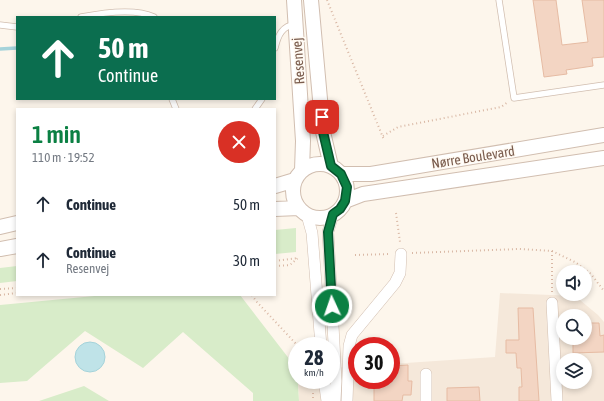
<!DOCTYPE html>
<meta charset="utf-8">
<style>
body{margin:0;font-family:"Asap Condensed",sans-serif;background:#f2f2f3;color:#1f2937;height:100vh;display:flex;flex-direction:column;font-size:15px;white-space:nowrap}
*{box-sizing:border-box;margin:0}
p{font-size:13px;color:#747a83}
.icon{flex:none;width:22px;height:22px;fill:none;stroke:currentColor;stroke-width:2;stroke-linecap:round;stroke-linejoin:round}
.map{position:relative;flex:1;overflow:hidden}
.details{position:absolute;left:16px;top:108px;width:260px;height:188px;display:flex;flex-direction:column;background:#fff;border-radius:0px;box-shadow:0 2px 6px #0003}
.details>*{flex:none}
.guide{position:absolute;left:16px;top:16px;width:260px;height:84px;border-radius:0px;box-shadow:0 2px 6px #0003;background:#0b6e4f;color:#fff;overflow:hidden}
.fabs{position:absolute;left:556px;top:265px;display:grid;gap:8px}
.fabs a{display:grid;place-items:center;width:36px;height:36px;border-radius:50%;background:#fff;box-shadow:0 2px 6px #0003;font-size:20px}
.speed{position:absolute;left:288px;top:337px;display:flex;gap:8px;font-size:20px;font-weight:700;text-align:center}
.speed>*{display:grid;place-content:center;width:52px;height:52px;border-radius:50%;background:#fff;box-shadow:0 2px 6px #0003;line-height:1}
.speed small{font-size:10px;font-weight:400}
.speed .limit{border:6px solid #d22;background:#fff;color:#111}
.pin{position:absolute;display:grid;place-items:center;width:34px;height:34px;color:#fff;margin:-17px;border-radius:8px;box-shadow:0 2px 6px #0006}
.me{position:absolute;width:44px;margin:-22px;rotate:357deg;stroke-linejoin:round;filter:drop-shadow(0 0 3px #0008)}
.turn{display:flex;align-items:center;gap:14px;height:84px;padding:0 16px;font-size:18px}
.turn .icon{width:52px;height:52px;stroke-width:2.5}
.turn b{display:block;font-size:28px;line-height:34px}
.round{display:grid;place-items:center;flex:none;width:42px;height:42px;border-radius:21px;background:#f2f2f3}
.summary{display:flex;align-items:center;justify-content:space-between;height:68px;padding:0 16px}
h1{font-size:24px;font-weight:600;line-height:30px;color:#0b8043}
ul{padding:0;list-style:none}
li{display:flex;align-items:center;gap:12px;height:56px;padding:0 16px}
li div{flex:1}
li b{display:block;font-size:15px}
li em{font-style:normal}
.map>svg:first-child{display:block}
.residential{fill:#f5e8da;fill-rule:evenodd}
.green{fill:#d8ecc9}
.water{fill:#bfe3e8;stroke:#a5d3da}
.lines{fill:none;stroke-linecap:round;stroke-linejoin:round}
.stream{stroke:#a5d3da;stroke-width:3.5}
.building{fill:#f3d5c3;stroke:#e6bba3}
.service-casing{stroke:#d1beb0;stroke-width:7}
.minor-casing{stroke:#d1beb0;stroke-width:12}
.tertiary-casing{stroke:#d1beb0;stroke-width:16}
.path{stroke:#d9b8a5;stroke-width:2;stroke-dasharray:1 3;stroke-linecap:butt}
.service{stroke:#fff;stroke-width:5.5}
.minor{stroke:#fff;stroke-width:11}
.tertiary{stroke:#fff;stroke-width:14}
.route-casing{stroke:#07532c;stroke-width:10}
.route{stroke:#0b8043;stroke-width:7}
.labels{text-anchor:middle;stroke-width:3;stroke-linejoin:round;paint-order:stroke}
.street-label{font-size:14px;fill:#7a5c4d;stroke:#fffaf3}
</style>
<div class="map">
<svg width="604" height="401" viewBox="0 0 604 401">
<rect width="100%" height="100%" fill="#fdf6ec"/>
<!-- residential -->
<path class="residential" d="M500 293 575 296 598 315 604 322V401H299L298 380H331V368L357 366V380H391V364L495 357ZM563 316H585V338H563ZM563 360H585V382H563Z"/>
<!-- green -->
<path class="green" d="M296 228V252L275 254V230Z
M17 266V281L0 283V268Z
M105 295H240L297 369 299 401H253V393L183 332 143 368 85 331 27 381 0 383V305Z
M84 386 109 401H39Z"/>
<!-- water -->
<path class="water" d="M75 357a15 15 0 1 1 30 0a15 15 0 1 1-30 0Z"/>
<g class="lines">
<!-- stream -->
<path class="stream" d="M0 49 17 48"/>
</g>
<!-- building -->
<path class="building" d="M533 0H556L562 45 588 42 582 0H604V57L592 58 593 66 566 70 567 74 544 77Z
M518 308H533L539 401H519V387H522L521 368H517L516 353H506V340H519Z
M585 323H599L600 336 604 335V352L573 353V338H585Z
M408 365V381H412L411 395H403L402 401H374V382H392V366Z
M479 387 480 401H447V388Z"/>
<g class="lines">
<defs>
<path id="service" d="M499 0 514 98 604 85
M81 17C101 13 135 8 154 17
M0 25 17 27
M275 48C278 35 282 26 296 24
M172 99 176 109
M255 109 262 99"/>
<path id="minor" d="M333 214 328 232 336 381 335 401
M307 215 312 233 321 346
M552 303 557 401
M426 374V401
M324 380 327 401
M347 401 349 346 352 335 395 283 400 273 401 254"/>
<path id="tertiary" d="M294 0 303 141 302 170
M311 0 323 132 331 166
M293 191a27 27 0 1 1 54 0a27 27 0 1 1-54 0Z
M341 174H371L604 135
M275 186 295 180
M345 201 363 194 604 158
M275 209 299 208
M0 227 17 223
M0 249 17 246"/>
</defs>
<!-- service casing -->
<use href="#service" class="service-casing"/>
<!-- minor casing -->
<use href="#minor" class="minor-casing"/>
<!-- tertiary casing -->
<use href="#tertiary" class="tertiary-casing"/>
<!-- path -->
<path class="path" d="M327 0 384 140
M383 136 398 127 501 107 508 102
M396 213 400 242
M552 251V292
M412 253 519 249 552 251 575 262 591 274 604 291
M355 255 389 254
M275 261 298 258
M275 266 290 265 298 258
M0 289 17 288
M0 295 17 293
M252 295 256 301 298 346
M313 393V401"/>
<!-- service -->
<use href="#service" class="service"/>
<!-- minor -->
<use href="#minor" class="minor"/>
<!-- tertiary -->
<use href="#tertiary" class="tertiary"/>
</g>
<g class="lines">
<defs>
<path id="route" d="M322 117 323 132 331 166 341 174 347 187 345 201 340 209 333 214 328 232 332 306"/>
</defs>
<!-- route casing -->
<use href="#route" class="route-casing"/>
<!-- route -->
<use href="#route" class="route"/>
</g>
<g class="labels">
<!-- street labels -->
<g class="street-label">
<text transform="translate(298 61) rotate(-94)" y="5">Resenvej</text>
<text transform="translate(473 157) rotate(-9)" y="5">Nørre Boulevard</text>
</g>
</g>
</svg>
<div class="fabs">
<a><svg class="icon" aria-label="sound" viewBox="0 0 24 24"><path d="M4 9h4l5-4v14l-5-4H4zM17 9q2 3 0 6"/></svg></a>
<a><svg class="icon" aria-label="search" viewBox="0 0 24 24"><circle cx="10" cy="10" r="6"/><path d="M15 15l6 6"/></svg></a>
<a><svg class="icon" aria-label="layers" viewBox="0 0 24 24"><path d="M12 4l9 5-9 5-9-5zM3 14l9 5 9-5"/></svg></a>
</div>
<div class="speed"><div>28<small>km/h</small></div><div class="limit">30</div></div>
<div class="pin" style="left:322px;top:117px;background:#d93025"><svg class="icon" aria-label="arrive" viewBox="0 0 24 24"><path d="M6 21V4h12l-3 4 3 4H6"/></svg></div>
<svg class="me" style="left:332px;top:306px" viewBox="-20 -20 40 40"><circle r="17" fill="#0b8043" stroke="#fff" stroke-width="3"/><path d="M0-11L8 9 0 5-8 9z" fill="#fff"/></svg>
<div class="guide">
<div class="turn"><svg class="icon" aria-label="ahead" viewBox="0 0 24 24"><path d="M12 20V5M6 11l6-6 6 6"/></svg><div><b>50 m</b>Continue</div></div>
</div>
<section class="details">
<div class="summary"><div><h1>1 min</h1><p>110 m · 19:52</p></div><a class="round" style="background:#d93025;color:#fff"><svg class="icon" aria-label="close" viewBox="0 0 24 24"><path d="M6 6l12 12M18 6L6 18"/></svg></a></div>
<ul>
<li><svg class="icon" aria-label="ahead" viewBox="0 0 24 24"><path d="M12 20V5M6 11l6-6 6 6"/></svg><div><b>Continue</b></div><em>50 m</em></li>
<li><svg class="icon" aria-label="ahead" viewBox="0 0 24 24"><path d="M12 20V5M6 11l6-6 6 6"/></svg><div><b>Continue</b><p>Resenvej</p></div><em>30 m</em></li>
</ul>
</section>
</div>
